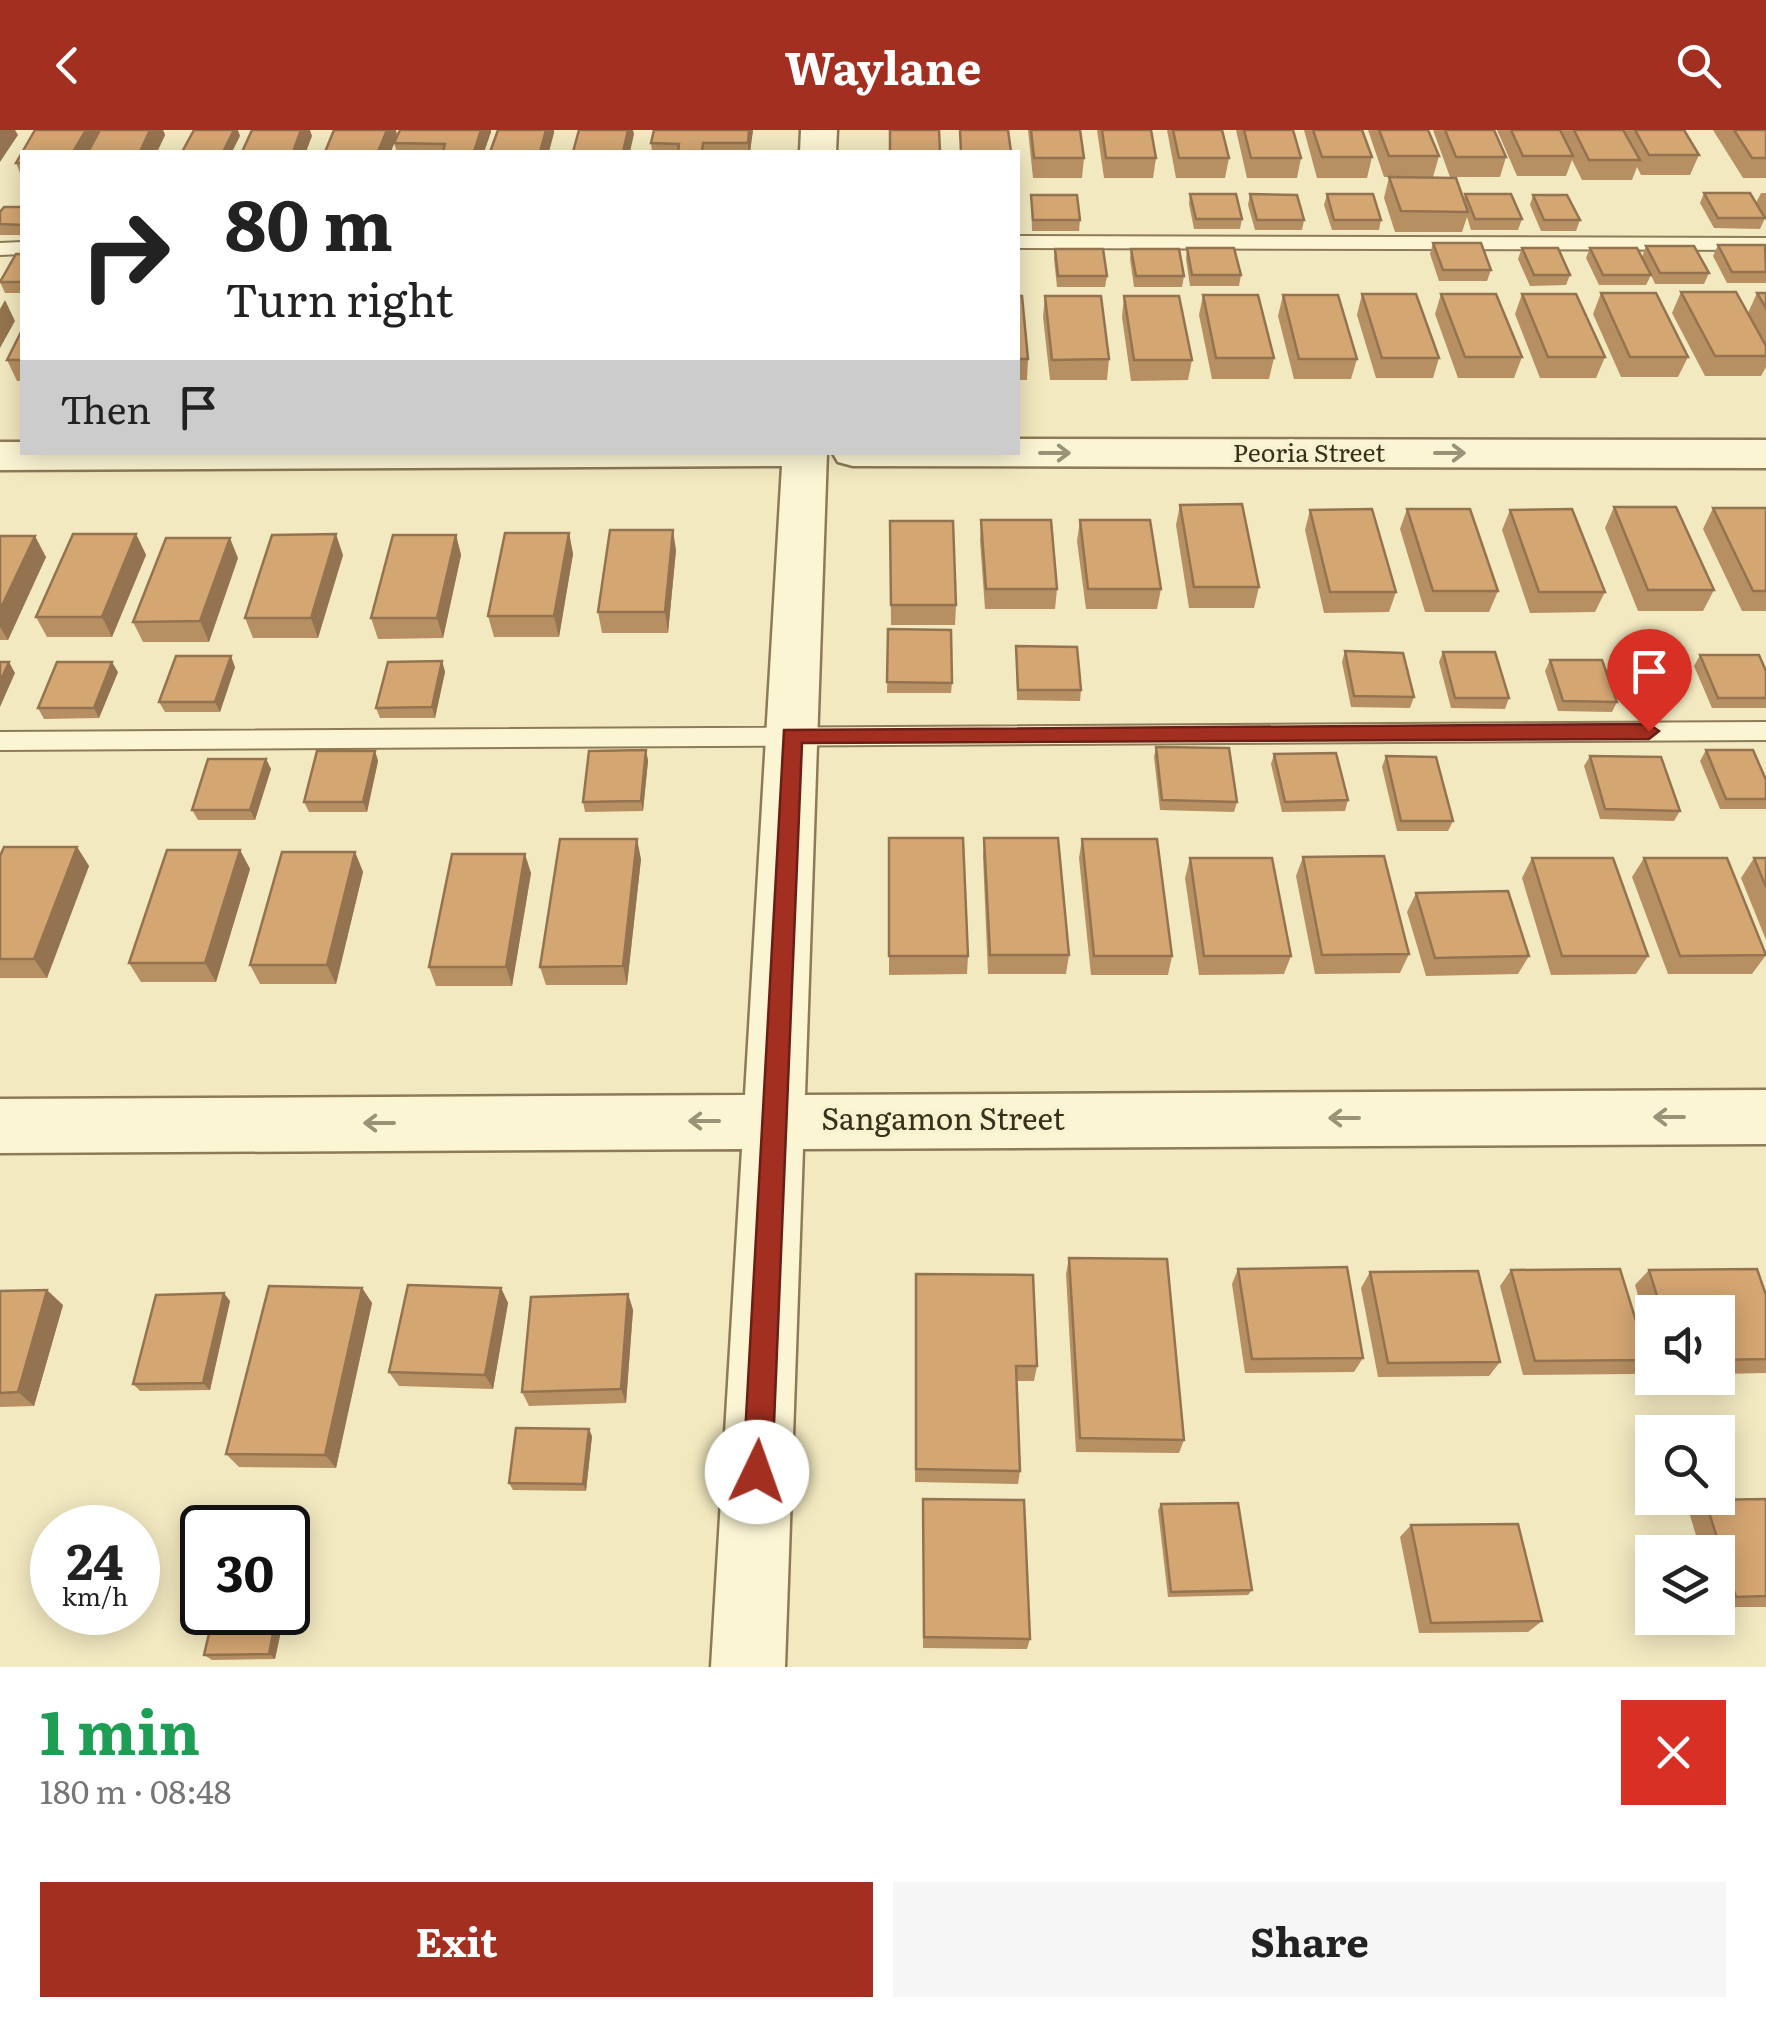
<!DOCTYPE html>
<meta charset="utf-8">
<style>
body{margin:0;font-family:Literata,serif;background:#f6f6f6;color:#222;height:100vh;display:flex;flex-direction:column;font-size:38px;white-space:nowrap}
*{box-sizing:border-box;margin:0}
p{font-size:32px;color:#767676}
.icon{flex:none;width:55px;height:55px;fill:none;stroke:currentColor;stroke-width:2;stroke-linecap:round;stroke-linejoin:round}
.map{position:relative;height:1537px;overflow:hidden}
.drawer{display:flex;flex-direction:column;background:#fff;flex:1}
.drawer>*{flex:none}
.top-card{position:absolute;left:20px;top:20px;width:1000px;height:305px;border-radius:0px;box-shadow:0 5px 25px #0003;background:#fff;color:#222;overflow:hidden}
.tools{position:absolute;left:1635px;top:1165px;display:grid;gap:20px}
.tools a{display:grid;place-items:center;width:100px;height:100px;border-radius:0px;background:#fff;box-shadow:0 5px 25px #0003;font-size:50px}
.speed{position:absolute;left:30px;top:1375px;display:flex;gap:20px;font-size:50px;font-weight:700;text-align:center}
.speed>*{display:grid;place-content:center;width:130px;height:130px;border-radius:50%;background:#fff;box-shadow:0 5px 25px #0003;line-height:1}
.speed small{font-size:25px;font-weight:400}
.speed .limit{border:5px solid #111;border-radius:15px;background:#fff;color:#111}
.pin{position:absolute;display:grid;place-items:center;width:85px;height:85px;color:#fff;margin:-102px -42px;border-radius:50% 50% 50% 0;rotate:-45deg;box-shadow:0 0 10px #0007}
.pin .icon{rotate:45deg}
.me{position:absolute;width:110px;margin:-55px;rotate:3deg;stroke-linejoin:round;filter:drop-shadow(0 0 8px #0008)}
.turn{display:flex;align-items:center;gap:35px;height:210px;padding:0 40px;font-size:45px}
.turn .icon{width:130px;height:130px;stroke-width:2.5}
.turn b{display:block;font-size:70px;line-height:85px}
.then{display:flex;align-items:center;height:95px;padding:0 40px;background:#0003;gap:20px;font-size:38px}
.round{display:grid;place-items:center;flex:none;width:105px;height:105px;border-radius:0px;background:#f6f6f6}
.headline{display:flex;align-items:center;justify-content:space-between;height:170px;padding:0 40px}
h1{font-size:60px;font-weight:700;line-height:75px;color:#1e9e55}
.action{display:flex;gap:20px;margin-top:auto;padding:20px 40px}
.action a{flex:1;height:115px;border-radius:0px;background:#a22f20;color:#fff;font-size:40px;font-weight:700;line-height:115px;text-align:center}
.action a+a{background:#f6f6f6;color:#222}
header{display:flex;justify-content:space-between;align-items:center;height:130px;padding:0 40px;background:#a22f20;color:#fff;font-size:45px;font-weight:700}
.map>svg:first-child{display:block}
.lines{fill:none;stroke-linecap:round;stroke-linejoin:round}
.service-casing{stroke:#8d7a56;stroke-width:4}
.minor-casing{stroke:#8d7a56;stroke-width:5}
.service{fill:#fcf5d4;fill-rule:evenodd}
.minor{fill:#fcf5d4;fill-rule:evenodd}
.wall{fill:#b68f62}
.shaded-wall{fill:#947450}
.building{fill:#d4a672;stroke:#947450;stroke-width:2.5}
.oneway{stroke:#9c9278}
.route{fill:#a22f20;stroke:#691f15;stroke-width:2.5}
.labels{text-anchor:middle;stroke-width:8;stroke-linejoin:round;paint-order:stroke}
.far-street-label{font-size:25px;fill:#3b2f1c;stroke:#f9f2d0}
.street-label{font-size:30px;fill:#3b2f1c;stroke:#f9f2d0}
</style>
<header><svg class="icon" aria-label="back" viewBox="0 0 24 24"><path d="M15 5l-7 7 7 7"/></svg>Waylane<svg class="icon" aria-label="search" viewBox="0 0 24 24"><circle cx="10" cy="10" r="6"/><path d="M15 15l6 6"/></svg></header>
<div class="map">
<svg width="1766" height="1537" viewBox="0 0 1766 1537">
<rect width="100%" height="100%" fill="#f2e9c0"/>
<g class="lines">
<defs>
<path id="service" d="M1018 106 1766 108V120L1018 118Z
M22 112V124L0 125V113Z
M1766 592V610L0 620V602Z"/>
<path id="minor" d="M801 0H837L836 22H800Z
M1018 309 1766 310V338L853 336 838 332 832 322H1018Z
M0 312H22V322H827L805 965 1766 960V1014L803 1019 785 1537H711L742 1019 0 1023V969L745 965 782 336 0 340Z"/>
</defs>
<!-- service casing -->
<use href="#service" class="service-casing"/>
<!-- minor casing -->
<use href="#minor" class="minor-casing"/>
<!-- service -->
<use href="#service" class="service"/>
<!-- minor -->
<use href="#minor" class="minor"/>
</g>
<!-- wall -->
<path class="wall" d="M35 0H163L165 5 157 22H22V48L16 33Z
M753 0 750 22H652L651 13Z
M1028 0H1080L1084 28 1082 48H1033Z
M1097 0H1151L1156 28 1153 48H1104Z
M1167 0H1222L1229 28 1225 48H1176Z
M1236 0H1293L1301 28 1297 48H1247Z
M1304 0H1362L1372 27 1367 48H1317Z
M1368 0H1428L1439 26 1433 47H1384Z
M1433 0H1494L1506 27 1500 47H1450Z
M1497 0H1684L1699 25 1690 45H1641L1637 37 1632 50H1582L1572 30 1566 46H1517Z
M1713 0H1766V48H1743Z
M491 2 484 22H397L394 13 391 22 397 5Z
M1389 47 1464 69 1465 64 1522 89 1518 100H1471L1467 87 1462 102H1395L1384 68Z
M1704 63 1756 73 1761 63H1766V91L1765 88 1760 99 1714 98 1700 73Z
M1190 64 1242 89 1240 99H1194L1189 74Z
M1250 64 1304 90 1302 100H1255L1248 75Z
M1327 64 1381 90 1379 100H1332L1324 75Z
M1031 65 1080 90 1079 101H1032Z
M1533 65 1580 90 1576 101H1541L1530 75Z
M22 77V105H0V82Z
M1433 113 1491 140 1487 151H1439L1430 124Z
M1718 115 1766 117V153H1727L1713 126Z
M1646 116 1709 143 1704 154H1655L1651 145 1646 155H1599L1586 128 1590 118 1642 127Z
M1187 118 1241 145 1239 156H1190L1186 129Z
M1522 118 1570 145 1566 155 1530 156 1518 129Z
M1055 119 1107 146 1105 157H1057L1054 129Z
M1131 119 1184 146 1182 157H1134L1130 129Z
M22 124V163H5L0 152Z
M1681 162 1748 183 1757 163H1766V237L1761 246H1705L1672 183Z
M1601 163 1688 227 1678 247H1621L1593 184Z
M1362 164 1439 228 1433 248H1376L1357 185Z
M1441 164 1522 227 1514 248H1458L1435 184Z
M1522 164 1605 227 1596 248H1540L1515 184Z
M1203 165 1274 228 1269 249H1212L1199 185Z
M1283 165 1357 229 1351 249H1294L1278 186Z
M1018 166 1028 229 1027 250H1018Z
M1045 166 1109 229 1107 250H1050L1043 187Z
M1124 166 1192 230 1188 250 1131 251 1122 187Z
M22 200V251H17L7 230Z
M1180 375 1259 457 1254 478H1189L1176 395Z
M1614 377 1714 460 1703 481H1638L1605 398Z
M1713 378H1766V481H1742L1703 399Z
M1407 379 1498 461 1489 482H1425L1400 399Z
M1310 380 1396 462 1389 482 1324 483 1305 400Z
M1510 380 1605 462 1595 482 1530 483 1502 400Z
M981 390 1057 459 1055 479H985L980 411Z
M1080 390 1161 459 1157 479H1086L1077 411Z
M890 391 956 475 955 495H891Z
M569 403 573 424 559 507H494L488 486Z
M136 404 146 425 112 507H47L36 487Z
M456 405 461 425 443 508 378 509 371 488Z
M0 406 46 427 8 510H0Z
M676 420 668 503H602L598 482Z
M343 425 318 508H253L245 488Z
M238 428 209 512H143L133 492Z
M888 499 952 553 951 563H887Z
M1016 516 1081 560 1080 571 1017 570Z
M1345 521 1414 567 1410 578 1351 577 1342 532Z
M1443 522 1509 568 1505 579 1451 578 1439 532Z
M1700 525 1766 541V578H1712L1694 536Z
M1550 530 1617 572 1612 582 1558 581 1545 541Z
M442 531 445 542 435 588H380L376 578Z
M235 537 220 582H165L159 572Z
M118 542 99 588 44 589 38 578Z
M1156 617 1237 672 1234 682 1160 680 1154 627Z
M646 620 648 631 643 681 585 682 583 672Z
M1706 620 1766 650V679H1720L1700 631Z
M375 621 378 631 367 682H309L304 672Z
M1274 624 1348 670 1345 681 1282 682 1271 634Z
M1386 626 1453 691 1448 701H1397L1382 637Z
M1590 626 1680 681 1674 691 1600 689 1584 636Z
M266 629 271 639 255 690H198L192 680Z
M889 708 968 826 967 844 889 845Z
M984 708 1069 825 1066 844H988L983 727Z
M1082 709 1172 826 1168 845H1091L1079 728Z
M77 717 89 736 47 848H0V726Z
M240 720 250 739 216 852H141L129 833Z
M355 722 363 742 336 854H260L250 835Z
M1303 727 1409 824 1400 843 1315 844 1296 746Z
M1190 728 1291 826 1284 844 1199 845 1185 748Z
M1532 728 1648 826 1636 844 1551 845 1522 748Z
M1644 728 1766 825 1752 844H1668L1632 747Z
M1754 728H1766V810L1741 748Z
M641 729 627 855H546L540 837Z
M531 743 512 856H436L429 837Z
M1416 763 1529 826 1518 844 1426 846 1407 782Z
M1069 1128 1184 1310 1179 1323 1076 1322 1066 1144Z
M1238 1139 1363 1228 1354 1242 1245 1243 1232 1154Z
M1511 1140 1648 1230 1634 1244 1523 1245 1500 1156Z
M1649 1140 1766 1165V1243L1718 1244V1182H1652V1214L1635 1155Z
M1370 1142 1500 1232 1489 1246 1378 1247 1361 1158Z
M362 1158 372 1173 336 1338 239 1337 226 1324Z
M501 1158 508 1173 493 1259 399 1256 389 1242Z
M916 1159 1037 1236 1034 1251H1017L1020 1341 1018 1354 915 1352Z
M0 1161 63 1175 34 1276 0 1277Z
M628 1164 633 1180 626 1273 529 1276 522 1262Z
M230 1171 210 1260 140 1261 133 1254Z
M592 1306 586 1361 513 1360 509 1353Z
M923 1369 1030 1509 1027 1519 923 1518Z
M1766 1369V1477H1718V1422H1701L1689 1382 1705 1370Z
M1161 1374 1252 1460 1248 1465 1168 1467 1158 1380Z
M1411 1395 1542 1491 1528 1502 1419 1503 1400 1407Z
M214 1482H285L275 1529 212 1530 204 1525Z"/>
<!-- shaded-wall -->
<path class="shaded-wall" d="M0 0H15L18 5 0 32Z
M86 0H101L92 22H73Z
M150 0H163L165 5 157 22H140Z
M234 0H238L240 6 232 22H223Z
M301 0H310L312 6 306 22H293Z
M387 0H396L397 5 391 22H378Z
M481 0H491V2L484 22H474Z
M546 0H554V3L549 22H540Z
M628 0H633L634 4 630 22H623Z
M749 0H753L750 22H748V13Z
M5 170 15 191 0 218V179Z
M673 400 676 420 668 503 665 482Z
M569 403 573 424 559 507 554 486Z
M136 404 146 425 112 507 102 487Z
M336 404 343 425 318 508 311 488Z
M456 405 461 425 443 508 437 488Z
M35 406 46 427 8 510 0 497V480Z
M230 408 238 428 209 512 200 491Z
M231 526 235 537 220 582 215 572Z
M442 531 445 542 435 588 432 577Z
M9 532 15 543 0 577V552Z
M112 532 118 542 99 588 94 578Z
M646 620 648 631 643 681 641 671Z
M375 621 378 631 367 682 363 672Z
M266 629 271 639 255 690 250 680Z
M637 709 641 729 627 855 623 836Z
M77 717 89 736 47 848 34 829Z
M240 720 250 739 216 852 205 833Z
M355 722 363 742 336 854 327 835Z
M525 724 531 743 512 856 506 837Z
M362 1158 372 1173 336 1338 325 1325Z
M501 1158 508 1173 493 1259 485 1245Z
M47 1160 63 1175 34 1276 18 1262Z
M224 1163 230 1171 210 1260 203 1253Z
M628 1164 633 1180 626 1273 621 1259Z
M589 1299 592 1306 586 1361 583 1354Z
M277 1482H285L275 1529 269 1524Z"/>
<!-- building -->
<path class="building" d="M35 0H86L73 22H22V33H16Z
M100 0H150L140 22H88Z
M194 0H234L223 22H182Z
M252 0H301L293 22H242Z
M334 0H387L378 22H325Z
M400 0H481L474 22H443L445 14 394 13Z
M498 0H546L540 22H490Z
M579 0H628L623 22H573Z
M654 0H749L748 13H703L702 22H678L679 14 651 13Z
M890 0H939L940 22H890Z
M960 0H1008L1011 22H961Z
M1031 0H1080L1084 28H1034Z
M1102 0H1151L1156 28H1106Z
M1173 0H1222L1229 28H1179Z
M1244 0H1293L1301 28H1251Z
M1313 0H1362L1372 27H1322Z
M1379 0H1428L1439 26H1389Z
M1445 0H1494L1506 27H1456Z
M1511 0H1560L1573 26H1523Z
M1574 0H1623L1640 30H1589Z
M1635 0H1684L1699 25H1649Z
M1734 0H1766V28H1752Z
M1389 47 1456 48 1468 82 1401 81Z
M1704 63H1750L1765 88H1718Z
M1190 64H1236L1242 89H1196Z
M1250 64 1297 65 1304 90H1257Z
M1327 64H1373L1381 90H1334Z
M1465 64H1511L1522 89H1475Z
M1031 65H1077L1080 90H1033Z
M1533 65H1567L1580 90H1544Z
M4 77H22V95L0 94V82Z
M1433 113H1481L1491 140H1443Z
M1718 115H1765L1766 142H1732Z
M1646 116H1694L1709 143H1660Z
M1187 118H1234L1241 145H1192Z
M1522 118H1558L1570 145H1534Z
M1590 118H1637L1651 145H1603Z
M1055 119H1103L1107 146H1058Z
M1131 119H1179L1184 146H1136Z
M16 124H22V152H0Z
M1681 162H1736L1766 216V226H1715Z
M1601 163H1656L1688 227H1630Z
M1757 163H1766V178Z
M1362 164H1416L1439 228H1382Z
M1441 164H1496L1522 227H1465Z
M1522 164H1576L1605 227H1548Z
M1203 165H1258L1274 228H1216Z
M1283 165H1338L1357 229H1299Z
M1018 166H1022L1028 229H1018Z
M1045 166H1101L1109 229 1052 230Z
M1124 166H1179L1192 230H1134Z
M22 200V230H7Z
M1242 374 1259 457H1194L1180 375Z
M1614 377H1676L1714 460H1648Z
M1713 378H1766V461H1753Z
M1372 379 1396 462H1330L1310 380Z
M1407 379H1470L1498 461H1433Z
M1572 379 1605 462H1539L1510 380Z
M981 390H1051L1057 459H986Z
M1080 390H1150L1161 459H1088Z
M890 391H953L956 475H891Z
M610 400H673L665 482H598Z
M505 403H569L554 486H488Z
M73 404H136L102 487H36Z
M336 404 311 488H245L272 405Z
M393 405H456L437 488H371Z
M0 406H35L0 480Z
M166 408H230L200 491 133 492Z
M888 499 951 500 952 553 887 552Z
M1016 516 1077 517 1081 560H1018Z
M1345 521 1403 523 1414 567 1354 566Z
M1443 522H1495L1509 568H1455Z
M1700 525H1759L1766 541V568H1718Z
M176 526H231L215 572H159Z
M1550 530H1602L1617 572 1563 571Z
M442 531 432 577 376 578 388 532Z
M0 532H9L0 552Z
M57 532H112L94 578H38Z
M1156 617 1229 618 1237 672 1162 670Z
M646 620 641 671 583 672 589 621Z
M1706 620H1753L1766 650V669H1726Z
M317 621H375L363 672H304Z
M1336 623 1348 670 1285 672 1274 624Z
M1386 626 1436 627 1453 691H1401Z
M1590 626 1661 627 1680 681 1605 679Z
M208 629H266L250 680H192Z
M889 708H963L968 826H889Z
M984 708H1058L1069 825H990Z
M560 709H637L623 836 540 837Z
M1082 709H1157L1172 826H1094Z
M4 717H77L34 829H0V726Z
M167 720H240L205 833H129Z
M282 722H355L327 835H250Z
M452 724H525L506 837H429Z
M1384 726 1409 824 1322 825 1303 727Z
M1190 728H1272L1291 826H1204Z
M1532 728H1613L1648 826H1562Z
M1644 728H1727L1766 825 1680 826Z
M1754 728H1766V757Z
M1508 761 1529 826 1435 828 1416 763Z
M1069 1128 1167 1129 1184 1310 1080 1308Z
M1347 1137 1363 1228 1252 1229 1238 1139Z
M1620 1139 1648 1230 1535 1231 1511 1140Z
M1757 1139 1766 1165V1229L1718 1230V1182H1662L1649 1140Z
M1478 1141 1500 1232 1388 1233 1370 1142Z
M916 1144 1033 1145 1037 1236H1016L1020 1341 916 1339Z
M408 1155 501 1158 485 1245 389 1242Z
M269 1156 362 1158 325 1325 226 1324Z
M47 1160 18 1262 0 1263V1161Z
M224 1163 203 1253 133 1254 156 1165Z
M628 1164 621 1259 522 1262 531 1167Z
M516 1298 589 1299 583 1354 509 1353Z
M923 1369 1024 1370 1030 1509 924 1507Z
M1766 1369V1466L1736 1467 1705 1370Z
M1238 1373 1252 1460 1171 1462 1161 1374Z
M1518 1394 1542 1491 1431 1493 1411 1395Z
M214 1482H277L269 1524 204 1525Z"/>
<!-- one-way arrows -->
<defs><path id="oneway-shaft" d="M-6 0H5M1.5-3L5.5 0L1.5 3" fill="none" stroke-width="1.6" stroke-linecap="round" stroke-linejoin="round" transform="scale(2.5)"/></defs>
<g class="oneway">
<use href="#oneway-shaft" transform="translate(1055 323)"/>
<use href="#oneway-shaft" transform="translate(1450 323)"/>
<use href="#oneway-shaft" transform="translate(1669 987) rotate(180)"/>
<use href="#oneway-shaft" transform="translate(1344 988) rotate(180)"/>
<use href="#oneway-shaft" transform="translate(704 991) rotate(180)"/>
<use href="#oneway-shaft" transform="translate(379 993) rotate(180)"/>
</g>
<!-- route -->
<path class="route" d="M1649 594 1659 601 1649 609 802 613 772 1342 767 1352 757 1356 747 1352 743 1342 784 600Z"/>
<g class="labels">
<!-- far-street labels -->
<g class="far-street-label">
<text x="1309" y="332">Peoria Street</text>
</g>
<!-- street labels -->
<g class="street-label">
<text x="943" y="1000">Sangamon Street</text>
</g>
</g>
</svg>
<div class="tools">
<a><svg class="icon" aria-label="sound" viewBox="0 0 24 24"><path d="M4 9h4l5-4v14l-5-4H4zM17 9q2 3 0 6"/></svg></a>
<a><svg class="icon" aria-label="search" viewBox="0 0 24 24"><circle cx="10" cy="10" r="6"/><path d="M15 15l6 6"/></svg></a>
<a><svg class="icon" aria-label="layers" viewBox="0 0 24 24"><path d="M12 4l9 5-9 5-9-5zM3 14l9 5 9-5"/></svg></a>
</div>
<div class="speed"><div>24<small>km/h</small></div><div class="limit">30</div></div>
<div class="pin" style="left:1649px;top:601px;background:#d93025"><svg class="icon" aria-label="arrive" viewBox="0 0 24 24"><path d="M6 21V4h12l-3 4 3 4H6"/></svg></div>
<svg class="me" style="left:757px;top:1342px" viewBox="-20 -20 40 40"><circle r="19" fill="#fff"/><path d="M0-13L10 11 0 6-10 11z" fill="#a22f20"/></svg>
<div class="top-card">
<div class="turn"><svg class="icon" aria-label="right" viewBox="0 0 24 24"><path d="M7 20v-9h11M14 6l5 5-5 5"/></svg><div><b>80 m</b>Turn right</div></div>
<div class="then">Then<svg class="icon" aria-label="arrive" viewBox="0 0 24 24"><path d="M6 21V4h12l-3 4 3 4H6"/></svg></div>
</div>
</div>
<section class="drawer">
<div class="headline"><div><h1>1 min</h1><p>180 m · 08:48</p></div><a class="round" style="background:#d93025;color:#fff"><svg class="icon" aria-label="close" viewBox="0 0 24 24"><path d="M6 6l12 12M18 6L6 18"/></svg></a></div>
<div class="action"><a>Exit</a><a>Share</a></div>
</section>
